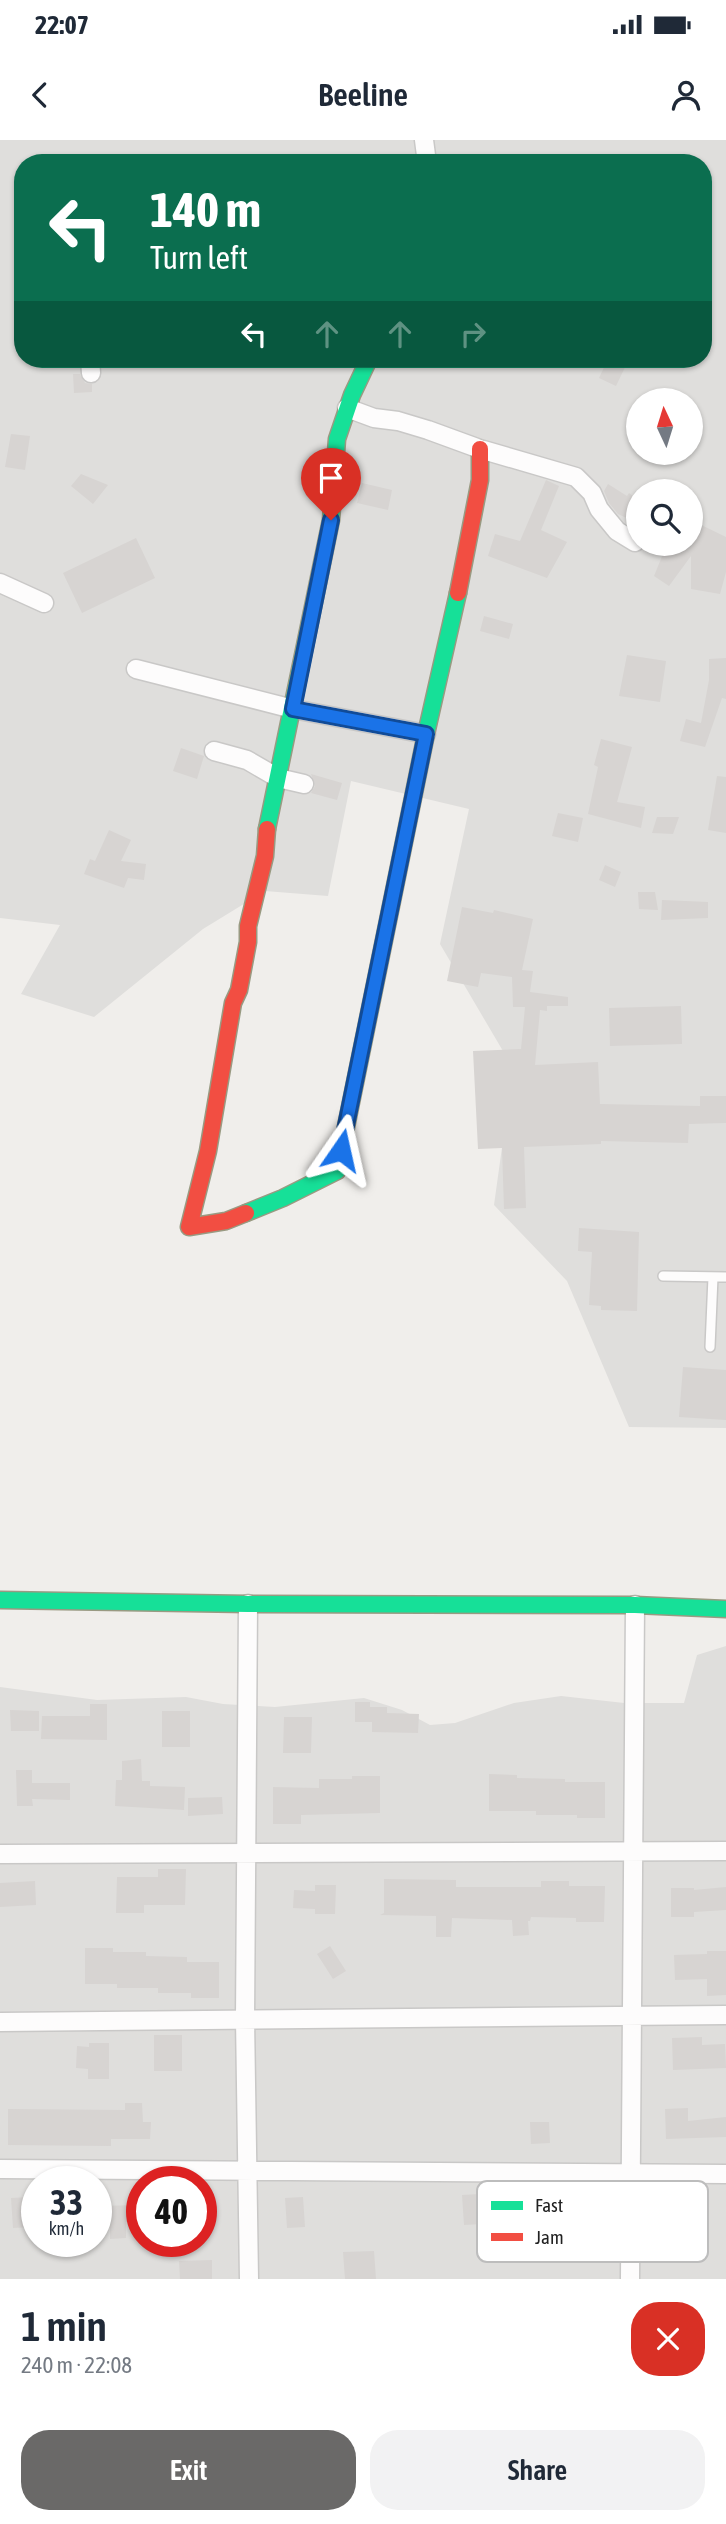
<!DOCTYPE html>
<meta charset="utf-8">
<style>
body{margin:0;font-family:"Asap Condensed",sans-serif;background:#f2f2f3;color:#1f2937;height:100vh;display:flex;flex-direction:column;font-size:26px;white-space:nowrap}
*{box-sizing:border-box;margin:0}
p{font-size:23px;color:#747a83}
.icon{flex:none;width:38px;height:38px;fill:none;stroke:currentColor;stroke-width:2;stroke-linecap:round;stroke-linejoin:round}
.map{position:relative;height:2139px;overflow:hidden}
.details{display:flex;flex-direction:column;background:#fff;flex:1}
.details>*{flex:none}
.guide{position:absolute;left:14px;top:14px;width:698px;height:214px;border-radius:28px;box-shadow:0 2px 5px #0004;background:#0b6e4f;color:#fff;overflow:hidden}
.needle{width:46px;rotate:356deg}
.buttons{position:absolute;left:626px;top:248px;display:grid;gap:14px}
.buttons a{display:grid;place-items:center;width:77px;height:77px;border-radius:50%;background:#fff;box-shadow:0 2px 5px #0004;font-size:35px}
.speed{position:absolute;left:21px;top:2026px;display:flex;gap:14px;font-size:35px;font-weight:700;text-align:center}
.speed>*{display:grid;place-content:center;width:91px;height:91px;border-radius:50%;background:#fff;box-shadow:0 2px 5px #0004;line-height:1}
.speed small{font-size:18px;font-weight:400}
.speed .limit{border:10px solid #d22;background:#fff;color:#111}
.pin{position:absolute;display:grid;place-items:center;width:60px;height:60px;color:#fff;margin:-72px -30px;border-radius:50% 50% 50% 0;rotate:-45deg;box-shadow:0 0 7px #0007}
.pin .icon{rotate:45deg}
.me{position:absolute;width:77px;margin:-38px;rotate:11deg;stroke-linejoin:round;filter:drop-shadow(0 0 5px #0008)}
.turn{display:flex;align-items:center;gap:24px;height:147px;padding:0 21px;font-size:32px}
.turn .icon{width:91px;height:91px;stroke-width:2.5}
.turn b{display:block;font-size:49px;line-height:60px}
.lanes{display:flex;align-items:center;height:66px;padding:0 21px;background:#0003;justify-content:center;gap:35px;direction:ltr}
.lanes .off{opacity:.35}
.round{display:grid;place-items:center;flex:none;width:74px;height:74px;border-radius:28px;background:#f2f2f3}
.summary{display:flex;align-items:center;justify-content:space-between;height:119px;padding:0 21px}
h1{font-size:42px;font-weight:600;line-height:52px}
.cta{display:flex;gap:14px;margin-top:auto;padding:14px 21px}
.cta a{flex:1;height:80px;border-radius:28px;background:#6a6968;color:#fff;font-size:28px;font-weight:600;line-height:80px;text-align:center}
.cta a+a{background:#f2f2f3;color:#1f2937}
.status{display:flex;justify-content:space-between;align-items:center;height:49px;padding:0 35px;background:#fff;direction:ltr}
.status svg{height:19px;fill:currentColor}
header{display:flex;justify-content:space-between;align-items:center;height:91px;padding:0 21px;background:#fff;font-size:32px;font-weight:600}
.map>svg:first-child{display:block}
.residential{fill:#dfdedc;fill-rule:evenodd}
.building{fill:#d7d4d2}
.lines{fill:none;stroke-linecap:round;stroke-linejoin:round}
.lane-casing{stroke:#c9c8c7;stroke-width:12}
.street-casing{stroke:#c9c8c7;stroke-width:21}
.fast-casing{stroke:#999a82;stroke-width:19}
.jam-casing{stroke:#999a82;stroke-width:19}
.lane{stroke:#fdfcfc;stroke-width:9}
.street{stroke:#fdfcfc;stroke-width:18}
.fast{stroke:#16e098;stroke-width:16}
.jam{stroke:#f24e42;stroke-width:16}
.route-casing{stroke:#114b97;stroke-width:18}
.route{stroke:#1a73e8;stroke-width:12}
.key{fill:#fff;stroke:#bdbdbd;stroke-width:2}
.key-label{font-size:19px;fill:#222}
</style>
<div class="status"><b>22:07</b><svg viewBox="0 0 49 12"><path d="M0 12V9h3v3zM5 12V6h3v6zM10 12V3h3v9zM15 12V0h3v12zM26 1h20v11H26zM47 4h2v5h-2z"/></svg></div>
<header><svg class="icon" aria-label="back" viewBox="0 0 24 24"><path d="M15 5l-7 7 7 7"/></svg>Beeline<svg class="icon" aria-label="person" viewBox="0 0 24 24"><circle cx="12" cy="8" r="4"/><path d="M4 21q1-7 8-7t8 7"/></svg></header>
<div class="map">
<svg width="726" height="2139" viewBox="0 0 726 2139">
<rect width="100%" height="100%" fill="#f0eeeb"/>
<!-- residential -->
<path class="residential" d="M0 0H726V1288L629 1287 567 1141 494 1065 513 928 440 804 469 669 351 641 328 756 265 751 203 789 94 877 21 854 60 785 0 778ZM23 23H704V219H23ZM639 261H691V313H639ZM639 352H691V404H639Z
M726 1506V2139H0V1547L97 1560 186 1557 223 1564 275 1567 364 1558 402 1570 430 1585 455 1583 514 1563 561 1556 624 1563H684L697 1515ZM37 2042H96V2102H37ZM142 2042H201V2102H142Z"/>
<!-- building -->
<path class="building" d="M608 219H629L616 246 599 238Z
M73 234H80L85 243 92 244V252L74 253Z
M11 294 30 296 25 330 5 327Z
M81 334 108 345 93 364 71 346Z
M546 340 559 346 541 390 567 402 547 438 488 416 495 394 520 401Z
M362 343 392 350 388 370 357 363Z
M608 344 627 356 629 353 639 361V384L618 374 609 363 604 351Z
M691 380 726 397V432L720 454 691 449V416L669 446 654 436 667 404H691Z
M136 398 155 438 82 473 63 433Z
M484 476 513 484 509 499 480 491Z
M627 515 666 521 660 562 619 556Z
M726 518V559L722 558 705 607 680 601 686 579 701 583 709 540V519Z
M601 599 632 607 617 662 645 667 641 688 588 674 598 627 594 625Z
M181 608 204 616 197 639 173 631Z
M311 634 342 643 337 660 311 653 315 646Z
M717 636 726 637V693L708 690Z
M558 673 583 678 578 702 552 696Z
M657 677H679L673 694 652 693Z
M109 690 131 700 121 721 146 724 144 740 128 738 124 748 84 734 90 719 95 721Z
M605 725 621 732 615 747 599 740Z
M638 752H655L658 770 639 769Z
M662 760 708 762V778L661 780Z
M462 767 493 773 494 770 533 779 522 830 533 831 530 852 568 857V866H547V871L540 870 535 925 598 922 600 964 700 966V956H726V983L689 984 688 1003 601 1001V1004L524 1007 526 1068 504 1069 502 1008 478 1009 473 911 521 909 525 867H513L512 837 481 833 478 847 447 841Z
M681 866 682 904 610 906 609 868Z
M579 1088 639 1092 637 1171 601 1170V1166L589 1165 592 1112 578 1111Z
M683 1227 726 1230V1280L679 1277Z
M355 1562H370V1567H387V1573L419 1574 418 1593 372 1592V1582H355Z
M90 1564H107V1600L41 1599 42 1576H90Z
M10 1570 39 1571V1591H11Z
M162 1571H190V1607H162Z
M284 1577H312L311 1613H283Z
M141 1619 142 1641H150V1646L185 1647 184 1670 115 1666 116 1640H122V1621Z
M16 1630H32V1643H70V1660L32 1659 33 1666H17Z
M489 1634 517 1635V1638L565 1639V1642H605V1678H577V1675H536V1671H489Z
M352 1636H380V1673L301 1675V1684H273V1647L319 1648V1639H352Z
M222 1657 223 1674 188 1676V1658Z
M158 1729H186L185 1765H144V1773H116L117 1737H158Z
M384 1739 456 1740V1747H541V1741H569V1746H605L604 1782H576V1778L531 1777 530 1781H528L529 1795 513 1796 512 1780 452 1778 451 1797H436V1776L380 1775 384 1773Z
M35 1741 36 1765 0 1767V1743Z
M315 1745H336L335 1774H315V1769L293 1768 294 1750 315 1751Z
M726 1747V1770L694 1772V1777H671V1748H694V1750Z
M330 1806 346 1831 333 1839 317 1814Z
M85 1808H113V1812H146V1816L187 1817V1822H219V1858H191V1853H158V1848H117V1844H85Z
M707 1811H726V1855L707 1856V1839L675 1840 674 1815 707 1814Z
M154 1895H182V1931H154Z
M702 1897V1905L725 1904 726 1928 673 1930 672 1898Z
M89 1903H109V1939H88V1929L76 1928 77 1906 89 1907Z
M125 1963H142L143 1982H151L150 1999H111V2006L8 2005V1969L125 1970Z
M688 1968V1981L726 1977V1997L666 1999 665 1969Z
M530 1982H549L550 2003 531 2004Z
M480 2054 482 2084 464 2085 462 2055Z
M30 2057 31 2087 13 2088 11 2058Z
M303 2057 305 2087 287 2088 285 2058Z
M142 2065V2081L126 2082V2098L110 2099V2086L96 2087V2066Z
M374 2111 376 2139H345L343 2112Z
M212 2120V2139H180L179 2121Z"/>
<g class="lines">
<defs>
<path id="lane" d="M663 1136 726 1137
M710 1207 713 1137"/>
<path id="street" d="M424 0 427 23
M90 219 91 233
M347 268 374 278 398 281 428 290 480 309 576 337 592 353 599 369 617 391 635 402
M0 443 44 463
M136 529 293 569 426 594
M214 611 247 620 278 638 304 644
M248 1464 245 1879 249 2139
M0 1714 726 1711
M0 1882 726 1875
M0 2029 726 2034
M630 2139 635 1465"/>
<path id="fast" d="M267 689 331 380 337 299 352 255 369 219
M246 1073 283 1058 337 1031 426 594 458 453
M0 1460 248 1464 635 1465 726 1469"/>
<path id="jam" d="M458 453 480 340V309
M246 1073 226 1081 189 1087 208 1011 233 863 239 850 248 802V786L265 716 267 689"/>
</defs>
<!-- lane casing -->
<use href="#lane" class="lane-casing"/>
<!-- street casing -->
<use href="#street" class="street-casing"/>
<!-- fast casing -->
<use href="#fast" class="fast-casing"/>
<!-- jam casing -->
<use href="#jam" class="jam-casing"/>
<!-- lane -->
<use href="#lane" class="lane"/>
<!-- street -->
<use href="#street" class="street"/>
<!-- fast -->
<use href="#fast" class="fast"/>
<!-- jam -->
<use href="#jam" class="jam"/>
</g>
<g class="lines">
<defs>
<path id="route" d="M331 380 293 569 426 594 341 1010"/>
</defs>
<!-- route casing -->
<use href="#route" class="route-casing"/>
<!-- route -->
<use href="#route" class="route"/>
</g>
<!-- legend -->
<rect x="477" y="2041" width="231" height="81" rx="10" class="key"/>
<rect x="491" y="2061" width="32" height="9" fill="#16e098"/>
<rect x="491" y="2093" width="32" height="8" fill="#f24e42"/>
<g class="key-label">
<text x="535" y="2072">Fast</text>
<text x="535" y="2104">Jam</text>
</g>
</svg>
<div class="buttons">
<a><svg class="needle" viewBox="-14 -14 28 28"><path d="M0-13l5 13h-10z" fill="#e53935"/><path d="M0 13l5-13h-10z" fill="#747a83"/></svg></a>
<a><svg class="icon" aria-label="search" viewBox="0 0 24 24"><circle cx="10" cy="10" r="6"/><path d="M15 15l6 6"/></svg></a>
</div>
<div class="speed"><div>33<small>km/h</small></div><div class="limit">40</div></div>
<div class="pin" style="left:331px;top:380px;background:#d93025"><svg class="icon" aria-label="arrive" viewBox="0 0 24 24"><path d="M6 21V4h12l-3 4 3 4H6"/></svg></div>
<svg class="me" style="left:341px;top:1010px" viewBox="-20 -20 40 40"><path d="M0-17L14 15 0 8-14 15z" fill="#1a73e8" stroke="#fff" stroke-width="4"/></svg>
<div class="guide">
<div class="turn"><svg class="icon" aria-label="left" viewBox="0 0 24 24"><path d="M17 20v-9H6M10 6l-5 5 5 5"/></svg><div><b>140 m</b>Turn left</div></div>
<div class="lanes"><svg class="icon" aria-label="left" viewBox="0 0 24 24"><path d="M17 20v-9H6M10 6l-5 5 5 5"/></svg><svg class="icon off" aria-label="ahead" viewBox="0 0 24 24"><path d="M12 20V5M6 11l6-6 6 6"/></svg><svg class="icon off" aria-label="ahead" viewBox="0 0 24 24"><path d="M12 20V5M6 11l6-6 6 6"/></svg><svg class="icon off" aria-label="right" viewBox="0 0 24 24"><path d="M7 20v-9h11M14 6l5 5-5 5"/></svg></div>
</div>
</div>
<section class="details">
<div class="summary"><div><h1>1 min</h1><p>240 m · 22:08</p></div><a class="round" style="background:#d93025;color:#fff"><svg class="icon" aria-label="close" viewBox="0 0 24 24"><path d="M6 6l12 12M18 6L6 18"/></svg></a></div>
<div class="cta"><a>Exit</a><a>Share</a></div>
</section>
